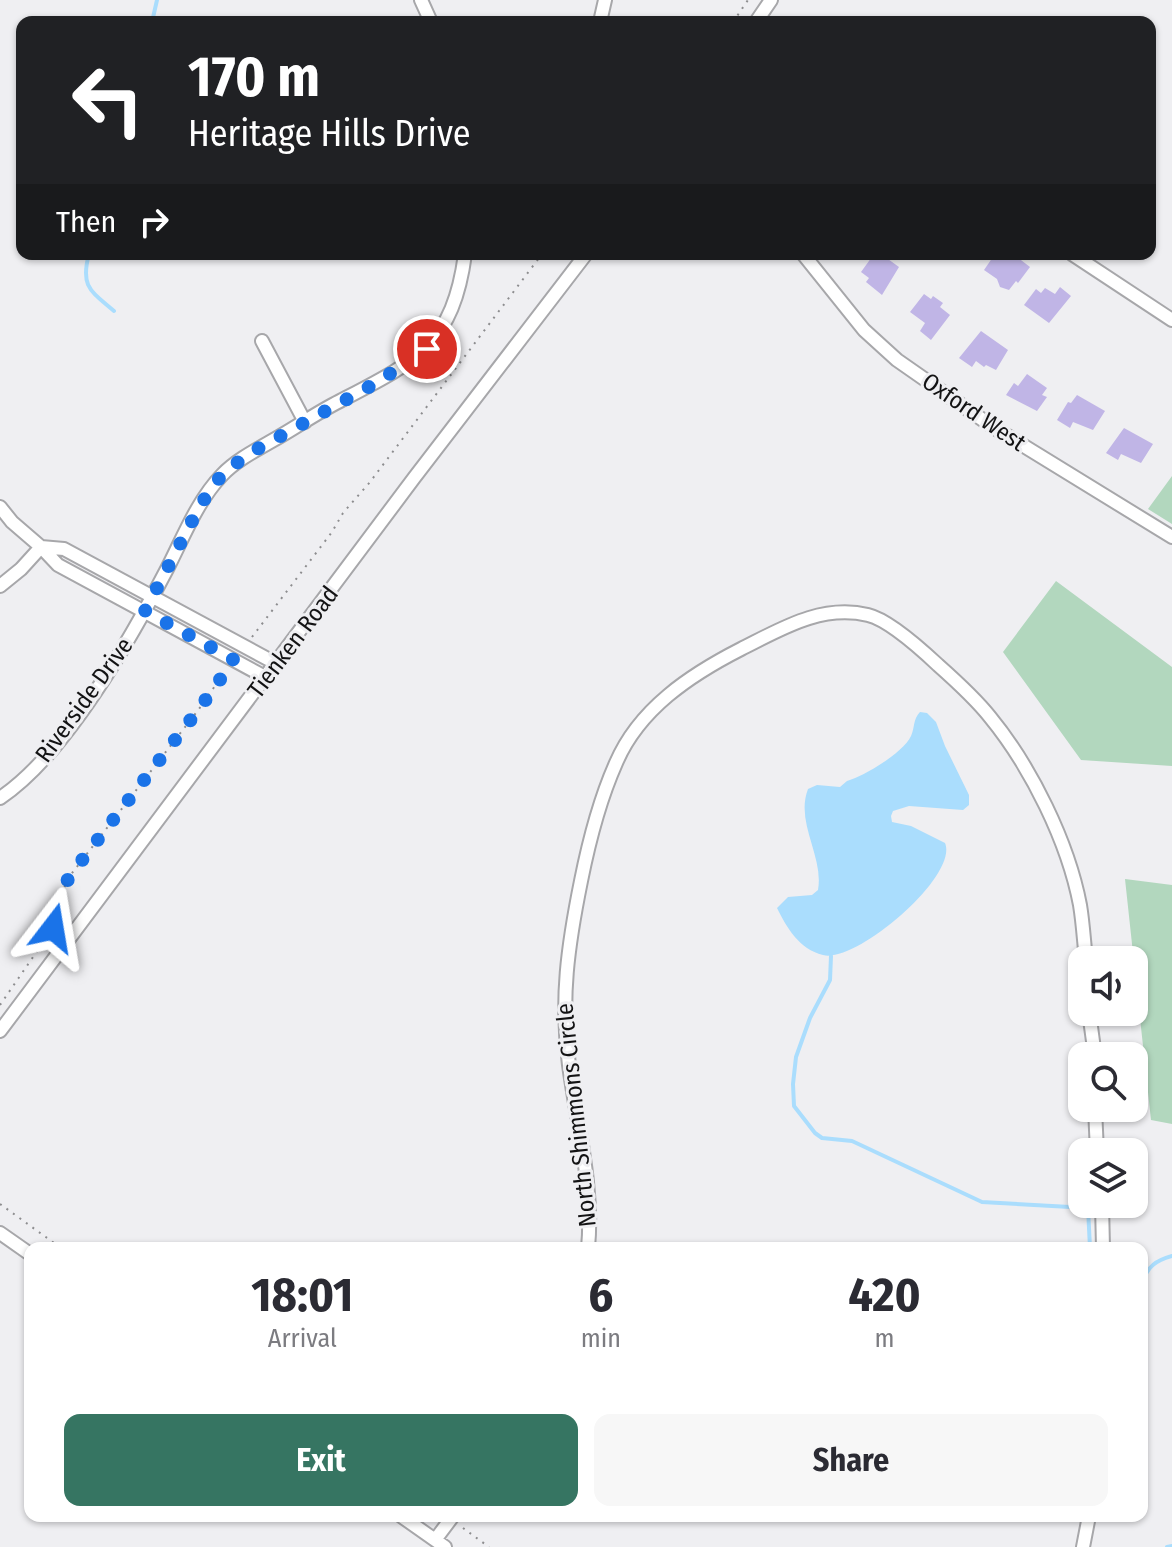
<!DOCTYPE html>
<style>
body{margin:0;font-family:"Fira Sans Condensed",sans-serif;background:#f7f7f7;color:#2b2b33;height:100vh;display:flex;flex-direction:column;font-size:30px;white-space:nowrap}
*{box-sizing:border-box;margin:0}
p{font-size:26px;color:#7c7c81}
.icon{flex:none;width:44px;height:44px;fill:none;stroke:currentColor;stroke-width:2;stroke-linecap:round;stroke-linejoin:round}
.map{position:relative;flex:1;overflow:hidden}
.side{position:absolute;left:24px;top:1242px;width:1124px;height:280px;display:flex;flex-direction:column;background:#fff;border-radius:16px;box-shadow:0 2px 6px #0004}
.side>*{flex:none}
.top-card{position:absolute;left:16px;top:16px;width:1140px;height:244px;border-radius:16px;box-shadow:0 2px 6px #0004;background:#202124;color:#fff;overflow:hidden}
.tools{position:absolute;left:1068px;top:946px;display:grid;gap:16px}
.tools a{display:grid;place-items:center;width:80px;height:80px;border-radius:16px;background:#fff;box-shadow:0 2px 6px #0004;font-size:40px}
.pin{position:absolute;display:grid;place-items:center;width:68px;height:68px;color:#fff;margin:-34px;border:4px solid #fff;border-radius:50%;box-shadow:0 2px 8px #0007}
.me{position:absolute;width:88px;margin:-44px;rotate:14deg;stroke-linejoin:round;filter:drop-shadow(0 0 6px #0008)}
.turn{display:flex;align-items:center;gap:28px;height:168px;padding:0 40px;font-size:36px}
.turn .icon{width:104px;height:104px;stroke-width:2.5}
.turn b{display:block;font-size:56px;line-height:68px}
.then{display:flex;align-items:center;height:76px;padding:0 40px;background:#0003;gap:16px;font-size:30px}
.eta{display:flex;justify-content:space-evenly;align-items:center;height:136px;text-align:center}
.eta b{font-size:48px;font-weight:700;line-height:56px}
.action{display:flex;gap:16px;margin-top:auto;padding:16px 40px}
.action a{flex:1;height:92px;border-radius:16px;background:#367562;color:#fff;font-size:32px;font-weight:700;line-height:92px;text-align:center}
.action a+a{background:#f7f7f7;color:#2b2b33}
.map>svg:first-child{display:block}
.green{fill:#b2d7be}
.water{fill:#aaddfd}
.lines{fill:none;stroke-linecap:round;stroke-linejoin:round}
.stream{stroke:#aaddfd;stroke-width:4}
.building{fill:#c0b5e6}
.minor-casing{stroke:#a7a7aa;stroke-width:16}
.path{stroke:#8d8d8f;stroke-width:2;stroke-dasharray:2 6;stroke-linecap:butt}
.minor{stroke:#fff;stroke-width:12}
.route{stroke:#1a73e8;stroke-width:14;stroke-dasharray:0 25.2}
.labels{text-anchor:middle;stroke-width:6;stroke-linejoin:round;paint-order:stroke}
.street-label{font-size:24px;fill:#131314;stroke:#efeff2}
</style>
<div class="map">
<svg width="1172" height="1547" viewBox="0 0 1172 1547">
<rect width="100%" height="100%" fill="#efeff2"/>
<!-- green -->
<path class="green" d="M1172 476V524L1148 509Z
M1056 581 1172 667V766L1081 760 1003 652Z
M1125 879 1172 885V1124L1151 1120Z"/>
<!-- water -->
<path class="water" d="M920 712 927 713 936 722 945 746 969 795V805L963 810 909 806 893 811 891 816 892 822 911 826 945 843C959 876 856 964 823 955 799 949 787 928 777 908L788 897 812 895 818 890C824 856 795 823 808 789L817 785 840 787 847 781C864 776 903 753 911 736 915 727 913 719 920 712Z"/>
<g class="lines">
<!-- stream -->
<path class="stream" d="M152 22 157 0
M89 254C80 287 91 291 114 311
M831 956 830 980 810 1018 796 1057 793 1084 794 1106 815 1133 822 1138 852 1141 982 1202 1088 1208 1090 1248
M1142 1281C1149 1266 1155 1261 1172 1256
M1167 1547 1172 1546"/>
</g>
<!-- building -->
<path class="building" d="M874 254H881L899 267 882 295 866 282 869 278 861 272Z
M995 254H1013L1030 267 1018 283 1016 281 1009 290 1000 287 997 279 984 270Z
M1060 287 1071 296 1049 323 1024 305 1036 289 1041 293 1045 288 1055 294Z
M924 294 931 299 933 296 943 303 940 307 950 315 931 340 920 331 925 323 910 312Z
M981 331 1008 350 996 370 986 365 984 367 976 361 972 367 959 358Z
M1027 374 1047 388 1042 395 1047 397 1037 411 1006 395 1014 383 1018 386Z
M1077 395 1105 411 1093 430 1073 422 1070 428 1057 420 1068 402 1071 403Z
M1124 428 1153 444 1141 463 1121 454 1118 460 1106 453Z"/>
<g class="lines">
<defs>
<path id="minor" d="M421 0 431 22
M600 22 605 0
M756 22 771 0
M803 254 864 330 897 360 993 427 1172 537
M1072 254 1172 320
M262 341 305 422
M0 507 12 522 41 547 21 569 0 586
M267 678 58 565 41 547 64 549 277 664
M0 798C66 754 130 640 167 569 183 538 197 501 222 475 236 460 258 449 277 438 298 426 318 412 340 401 415 362 453 345 465 254
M1089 1012 1095 1056
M0 1031 414 478 586 254
M1095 1108 1097 1152
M1102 1204 1103 1248
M0 1233 30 1254
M588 1248C594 1187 577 1125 569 1065 560 1000 568 945 581 881 589 841 599 801 616 763 639 709 690 675 741 649 781 629 821 604 868 615 889 620 922 650 938 665 956 681 975 698 990 717 1031 767 1068 842 1080 905 1083 923 1084 942 1086 960
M401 1516 445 1547
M435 1540 453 1516
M1083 1547 1089 1516"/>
</defs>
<!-- minor casing -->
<use href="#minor" class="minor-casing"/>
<!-- path -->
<path class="path" d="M733 22 748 0
M252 637 332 532 343 513 370 482 542 254
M0 1005 53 928 60 897 69 877 199 709 226 670
M0 1204 61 1248
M463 1528 489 1547"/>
<!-- minor -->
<use href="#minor" class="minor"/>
</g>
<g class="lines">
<!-- route -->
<path class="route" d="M53 928 60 897 69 877 199 709 234 660 145 611 201 504 223 473 252 452 376 383 427 349"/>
</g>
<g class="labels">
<!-- street labels -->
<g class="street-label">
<text transform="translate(974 412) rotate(34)" y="8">Oxford West</text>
<text transform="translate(293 642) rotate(-53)" y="8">Tienken Road</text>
<text transform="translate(84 700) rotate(-54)" y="8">Riverside Drive</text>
<text transform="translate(576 1115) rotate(-96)" y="8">North Shimmons Circle</text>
</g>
</g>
</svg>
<div class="tools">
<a><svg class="icon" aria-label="sound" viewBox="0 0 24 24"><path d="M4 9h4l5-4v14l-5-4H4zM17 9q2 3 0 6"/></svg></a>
<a><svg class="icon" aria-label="search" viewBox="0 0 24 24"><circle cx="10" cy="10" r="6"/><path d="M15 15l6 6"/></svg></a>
<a><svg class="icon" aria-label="layers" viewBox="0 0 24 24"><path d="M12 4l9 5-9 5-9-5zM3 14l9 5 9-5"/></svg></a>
</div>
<div class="pin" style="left:427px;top:349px;background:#d93025"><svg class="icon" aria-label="arrive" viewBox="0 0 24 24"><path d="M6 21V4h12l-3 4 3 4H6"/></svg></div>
<svg class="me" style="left:53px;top:928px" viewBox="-20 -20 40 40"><path d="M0-17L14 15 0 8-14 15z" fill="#1a73e8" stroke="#fff" stroke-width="4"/></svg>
<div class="top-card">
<div class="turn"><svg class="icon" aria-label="left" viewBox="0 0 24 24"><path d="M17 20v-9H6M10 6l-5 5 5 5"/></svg><div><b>170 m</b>Heritage Hills Drive</div></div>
<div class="then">Then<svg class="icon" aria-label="right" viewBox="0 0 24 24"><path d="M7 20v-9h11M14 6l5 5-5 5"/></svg></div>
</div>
<section class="side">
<div class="eta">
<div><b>18:01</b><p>Arrival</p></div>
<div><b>6</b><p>min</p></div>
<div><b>420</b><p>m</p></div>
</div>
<div class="action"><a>Exit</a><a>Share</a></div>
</section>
</div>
